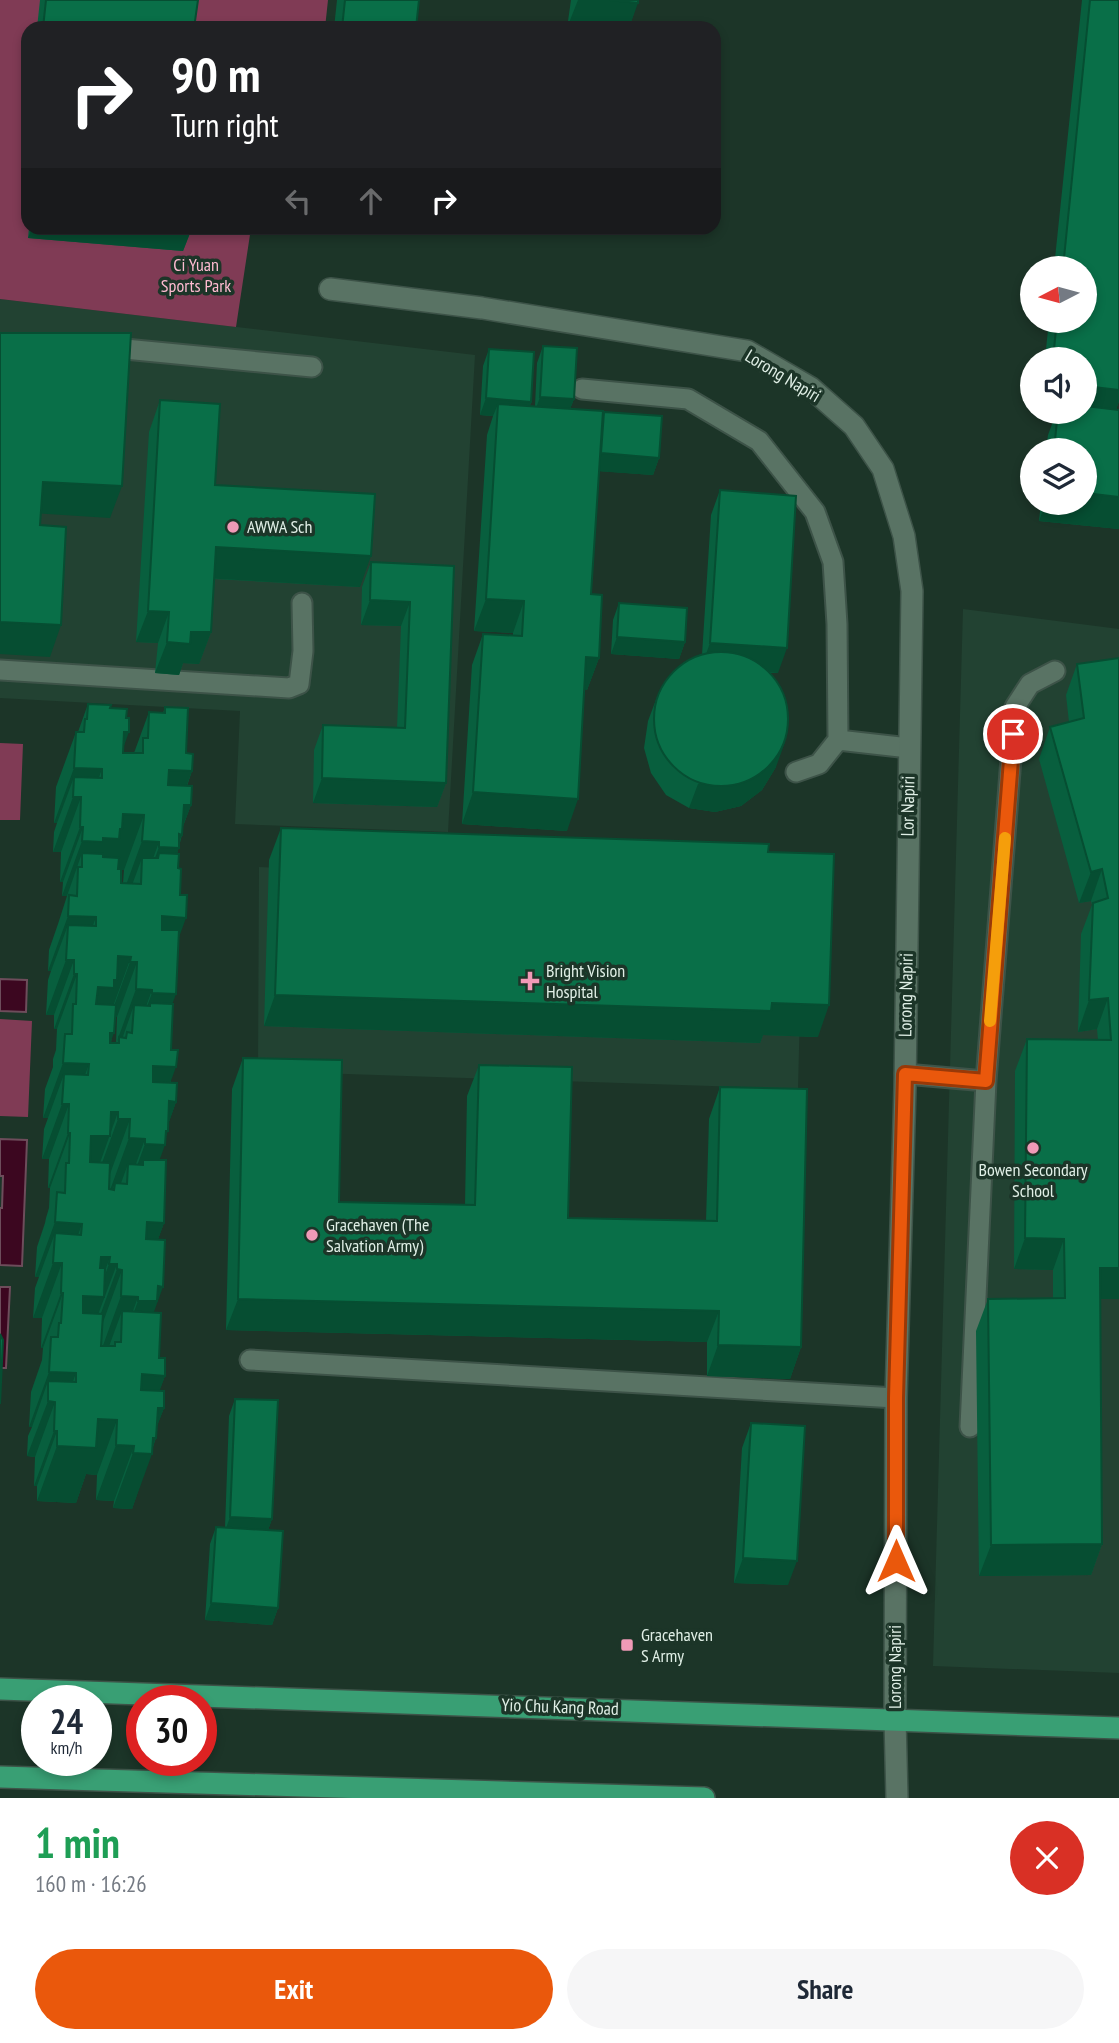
<!DOCTYPE html>
<meta charset="utf-8">
<style>
body{margin:0;font-family:"PT Sans Narrow",sans-serif;background:#f6f6f7;color:#1f2937;height:100vh;display:flex;flex-direction:column;font-size:26px;white-space:nowrap}
*{box-sizing:border-box;margin:0}
p{font-size:23px;color:#747a83}
.icon{flex:none;width:38px;height:38px;fill:none;stroke:currentColor;stroke-width:2;stroke-linecap:round;stroke-linejoin:round}
.map{position:relative;height:1798px;overflow:hidden}
.details{display:flex;flex-direction:column;background:#fff;flex:1}
.details>*{flex:none}
.banner{position:absolute;left:21px;top:21px;width:700px;height:214px;border-radius:21px;box-shadow:0 4px 10px #0003;background:#202124;color:#fff;overflow:hidden}
.needle{width:46px;rotate:264deg}
.tools{position:absolute;left:1020px;top:256px;display:grid;gap:14px}
.tools a{display:grid;place-items:center;width:77px;height:77px;border-radius:50%;background:#fff;box-shadow:0 4px 10px #0003;font-size:35px}
.speed{position:absolute;left:21px;top:1685px;display:flex;gap:14px;font-size:35px;font-weight:700;text-align:center}
.speed>*{display:grid;place-content:center;width:91px;height:91px;border-radius:50%;background:#fff;box-shadow:0 4px 10px #0003;line-height:1}
.speed small{font-size:18px;font-weight:400}
.speed .limit{border:10px solid #d22;background:#fff;color:#111}
.pin{position:absolute;display:grid;place-items:center;width:60px;height:60px;color:#fff;margin:-30px;border:4px solid #fff;border-radius:50%;box-shadow:0 2px 7px #0007}
.me{position:absolute;width:77px;margin:-38px;rotate:0deg;stroke-linejoin:round;filter:drop-shadow(0 0 5px #0008)}
.turn{display:flex;align-items:center;gap:24px;height:147px;padding:0 35px;font-size:32px}
.turn .icon{width:91px;height:91px;stroke-width:2.5}
.turn b{display:block;font-size:49px;line-height:60px}
.lanes{display:flex;align-items:center;height:66px;padding:0 35px;background:#0003;justify-content:center;gap:35px;direction:ltr}
.lanes .off{opacity:.35}
.round{display:grid;place-items:center;flex:none;width:74px;height:74px;border-radius:37px;background:#f6f6f7}
.headline{display:flex;align-items:center;justify-content:space-between;height:119px;padding:0 35px}
h1{font-size:42px;font-weight:700;line-height:52px;color:#1e9e55}
.button{display:flex;gap:14px;margin-top:auto;padding:14px 35px}
.button a{flex:1;height:80px;border-radius:42px;background:#ea580c;color:#fff;font-size:28px;font-weight:700;line-height:80px;text-align:center}
.button a+a{background:#f6f6f7;color:#1f2937}
.map>svg:first-child{display:block}
.built{fill:#224232}
.green{fill:#803b55}
.water{fill:#3c0720;stroke:#6d4d5b;stroke-width:2}
.lines{fill:none;stroke-linecap:round;stroke-linejoin:round}
.lane-casing{stroke:#3d5348;stroke-width:23}
.street-casing{stroke:#3d5348;stroke-width:24}
.primary-casing{stroke:#3d5348;stroke-width:24}
.lane{stroke:#597364;stroke-width:19}
.street{stroke:#597364;stroke-width:21}
.primary{stroke:#399f74;stroke-width:21}
.wall{fill:#085f3e;fill-rule:evenodd}
.shaded-wall{fill:#064e32}
.building{fill:#096f48;stroke:#064e32;stroke-width:2}
.route-casing{stroke:#983908;stroke-width:18}
.route{stroke:#ea580c;stroke-width:12}
.slow{stroke:#f59e0b;stroke-width:12}
.poi-dot{fill:#f09ab7;stroke:#1c3528;stroke-width:2.5}
.labels{text-anchor:middle;stroke-width:7;stroke-linejoin:round;paint-order:stroke}
.park-label{font-size:18px;fill:#febbd1;stroke:#1c3528}
.street-label{font-size:18px;fill:#e0efe6;stroke:#1c3528}
.poi-label{font-size:18px;fill:#e0efe6;stroke:#1c3528;text-anchor:start}
</style>
<div class="map">
<svg width="1119" height="1798" viewBox="0 0 1119 1798">
<rect width="100%" height="100%" fill="#1c3528"/>
<!-- built -->
<path class="built" d="M0 299 475 355 448 832 235 824 240 711 0 698Z
M963 609 1119 629V1673L933 1666Z
M259 867 803 891 798 1089 258 1071Z"/>
<!-- green -->
<path class="green" d="M0 0H328L325 28H28V228H251L236 327 0 299Z
M0 743 23 744 20 820H0Z
M0 1019 32 1021 28 1117 0 1116Z"/>
<!-- water -->
<path class="water" d="M0 979 27 980 26 1012 0 1011Z
M0 1139 27 1140 22 1266 0 1265V1208H2L3 1176H0Z
M0 1287H10L6 1368H0Z"/>
<g class="lines">
<defs>
<path id="lane" d="M104 347 312 367
M582 389 688 399 759 441 815 512 833 562 837 624 838 740 909 748
M0 670 289 688 299 684 303 651 302 603
M796 772 819 764 838 740
M905 1074 986 1081 970 1427
M986 1081 1015 707 1030 684 1055 671
M250 1360 896 1398"/>
<path id="street" d="M330 289 482 308 747 351 811 388 854 426 883 469 904 536 912 591 905 1088 896 1398 895 1719 897 1798"/>
<path id="primary" d="M0 1689 1119 1728
M0 1777 704 1798"/>
</defs>
<!-- lane casing -->
<use href="#lane" class="lane-casing"/>
<!-- street casing -->
<use href="#street" class="street-casing"/>
<!-- primary casing -->
<use href="#primary" class="primary-casing"/>
<!-- lane -->
<use href="#lane" class="lane"/>
<!-- street -->
<use href="#street" class="street"/>
<!-- primary -->
<use href="#primary" class="primary"/>
</g>
<!-- wall -->
<path class="wall" d="M40 0H198L194 28H37Z
M337 0H419L416 28H334Z
M571 0H638L629 28H567Z
M1082 0H1119V401L1116 410H1119V529L1039 521 1041 502H1085V450H1046L1048 435 1055 416 1039 414 1040 411H1085V359H1045L1049 320H1085V268H1054Z
M29 228H192L183 251 28 238Z
M543 346 574 399 570 409 602 417 604 412 659 458 653 475 599 471 591 594 599 658 587 690 585 689 567 831 462 824 472 665 483 634 513 635V633L474 631 487 435 493 416 480 415 483 366 489 349 531 402 530 406H535L537 363Z
M160 400 215 485 360 587 214 579 211 632 199 664 183 663 179 675 155 673 158 643 136 642 149 432Z
M720 490 778 673H769L776 767 762 790 741 806 715 812 689 808 666 795 651 773 644 748 648 721 657 697 702 655 711 515Z
M371 562 454 566 446 783 437 807 313 803 314 750 323 725 397 728 401 626 361 625 362 587Z
M619 603 685 642 679 659 611 654 613 620Z
M1119 658V1299H1100L1102 1544 1091 1575 979 1576 976 1331 988 1299 1053 1298V1270L1014 1269 1015 1071 1027 1039 1098 1040 1097 1029 1078 1032 1081 934 1092 905 1091 901 1079 903 1039 759 1050 727 1069 722 1066 695 1077 664Z
M88 704 110 708 123 749V753H134L149 712 163 713 165 707 186 753 192 771 187 786 191 805 182 829V835L177 854 178 868V938L172 1004 171 1083 176 1102 168 1124 159 1160 164 1223 158 1239 153 1313 159 1358 165 1376 159 1391 164 1408 156 1428V1438L132 1509 113 1508 114 1501 96 1500 97 1475 86 1474 76 1503 37 1501V1486H34L35 1457 27 1456 28 1436 32 1427H29L31 1392 42 1360 43 1348H41L42 1318H33L35 1288 39 1277H35L37 1247 45 1223 46 1218 49 1208 50 1188H48L49 1159H42L44 1129 48 1118H43L45 1089 53 1067V1059L56 1050 57 1029H54V1015H46L48 980 51 971H48L49 950 58 924 67 896H62L63 882H60L61 852H53L54 832 57 823H54L56 787 76 732H78ZM121 870H124L123 883H121ZM115 1017H117L116 1043H111Z
M281 828 768 852 818 1037 763 1035 760 1043 264 1026 269 860Z
M243 1058 339 1202 465 1205 467 1096 479 1065 568 1218 706 1221 709 1119 720 1087 801 1347 790 1379 707 1376V1342L226 1330 232 1089Z
M235 1399 272 1519 268 1530 278 1608 272 1625 205 1620 210 1544 216 1527 225 1528 229 1416Z
M751 1423 788 1585 734 1583 742 1448Z"/>
<!-- shaded-wall -->
<path class="shaded-wall" d="M578 0H610L638 3 629 28H567Z
M32 228H192L183 251 28 238Z
M1085 386 1119 390V401L1112 422 1085 411Z
M540 397 574 399 567 417 534 414Z
M486 398 531 402 525 419 498 404 493 416 480 415Z
M1040 411H1056L1055 416 1039 414Z
M601 453 659 458 653 475 595 471Z
M43 482 122 486 110 518 32 513Z
M1085 493 1119 497V529L1039 521 1046 502H1085Z
M216 547 371 556 360 587 204 578Z
M486 599 524 601 513 633 474 631Z
M370 600 410 602 401 626 361 625Z
M148 611 169 612 158 643 136 642Z
M0 622 61 625 50 657 0 654Z
M191 632H211L199 664 183 663 179 675 155 673 167 642Z
M617 637 685 642 679 659 611 654Z
M710 643 787 648 778 673 701 668Z
M586 657 599 658 587 690 575 688Z
M124 732H129L109 787Z
M785 742 776 767 762 790 741 806 715 812 689 808 698 784Z
M74 768 102 769 82 824 81 797 61 852H53L73 797 74 777 57 823H54Z
M169 770 192 771 172 826 149 825Z
M322 778 446 783 437 807 313 803Z
M473 792 578 799 567 831 462 824Z
M184 805H191L180 834 182 835 177 848H179L159 903V853L141 902H139L159 847Z
M123 814 144 815 124 870 82 867V853L67 896H62L82 841 103 838Z
M80 827H83L63 882H60Z
M142 841 159 842 139 897 141 884 142 858 128 896H122Z
M1102 869 1091 901 1079 903 1091 872Z
M68 916 96 917 76 972 74 960 54 1015H46L66 960 68 925 51 971H48Z
M162 916 186 918 166 973 142 971Z
M118 956 131 957 111 1012 78 1042 98 987Z
M130 962H137L117 1017H110Z
M74 974H77L57 1029H54Z
M136 989 152 990 132 1045 134 1005 120 1045 119 1037 116 1044Z
M152 993 176 994 156 1049 150 1003 133 1048H132Z
M275 995 772 1003 829 1005 818 1037 763 1035 760 1043 264 1026Z
M1108 998 1097 1029 1078 1032 1089 1000Z
M110 1033H114L94 1088Z
M63 1063 89 1064 69 1119V1104L49 1159H42L62 1104 64 1074 48 1118H43Z
M153 1066 176 1067 156 1122 133 1121Z
M169 1101 176 1102 166 1131H168L163 1145H165L145 1200 143 1160 129 1200 125 1199 145 1144Z
M111 1112H118L90 1191 91 1136Z
M118 1119H130L110 1174H98Z
M68 1133H70L50 1188H48Z
M129 1138 145 1139 125 1194 127 1184 128 1164 117 1194 114 1190 115 1183 111 1193H109Z
M55 1222 82 1224 62 1279V1263L42 1318H33L53 1263 55 1233 39 1277H35Z
M147 1222 164 1223 144 1278Z
M1025 1238 1064 1239 1053 1270 1014 1269Z
M101 1257H110L96 1296 97 1297 109 1264H117L84 1352 83 1296Z
M1100 1268H1119V1299H1089Z
M117 1269 122 1270 102 1325 97 1324Z
M158 1286 163 1287 143 1342 118 1356 138 1301Z
M61 1293H63L43 1348H41Z
M121 1296 138 1297 118 1352 121 1342 122 1311 107 1352 101 1351Z
M238 1299 719 1311 707 1342 226 1330Z
M718 1345 801 1347 790 1379 707 1376Z
M49 1372 76 1373 56 1428 55 1402 35 1457 27 1456 48 1401V1381L32 1427H29Z
M142 1374 165 1376 145 1431 122 1429Z
M158 1408H164L147 1453 153 1438H156L150 1454H152L132 1509 113 1508 133 1453Z
M98 1419 117 1420 97 1475 86 1474 76 1503 37 1501 57 1446Z
M54 1431H57L37 1486H34Z
M116 1445 134 1446 114 1501 96 1500Z
M230 1517 272 1519 266 1536 224 1534Z
M1102 1544 1091 1575 979 1576 991 1545Z
M743 1558 797 1561 788 1585 734 1583Z
M211 1603 278 1608 272 1625 205 1620Z"/>
<!-- building -->
<path class="building" d="M46 0H198L194 28H43Z
M345 0H419L416 28H342Z
M610 0H638V3Z
M1090 0H1119V390L1085 386V359H1053L1057 320H1085V268H1063Z
M0 333H131L122 486 43 482 40 525 66 527 61 625 0 622Z
M543 346 577 348 574 399 540 397Z
M489 349 534 352 531 402 486 398Z
M160 400 220 404 215 485 375 494 371 556 216 547 211 632H191L190 644 167 642 169 612 148 611Z
M498 404 603 411 591 594 602 595 599 658 586 657 578 799 473 792 483 634 522 636 524 601 486 599Z
M1085 406 1119 410V497L1085 493V450H1054L1058 411H1085Z
M604 412 662 416 659 458 601 453Z
M720 490 796 496 787 648 710 643Z
M371 562 454 566 446 783 322 778 323 725 405 728 410 602 370 600Z
M619 603 687 608 685 642 617 637Z
M654 719a67 67 0 1 1 134 0a67 67 0 1 1-134 0Z
M1119 658V1268H1100L1102 1544 991 1545 988 1299 1065 1298 1064 1239 1025 1238 1027 1039 1111 1040 1108 998 1089 1000 1093 903 1108 898 1102 869 1091 872 1050 727 1084 718 1077 664Z
M88 704 111 705 110 708 127 709 126 718H129V732H124L123 753H143V738H148L149 712 165 713V707L188 708 186 753 193 754 192 771 169 770 168 785 192 786 191 805H184L182 835 179 834V848L159 847V842L142 841 144 815 123 814 122 829H120L119 839 103 838V842L82 841 83 827H80L81 797H73L74 777 102 778V769L74 768 76 732H84L85 719H87Z
M281 828 769 844 768 852 834 854 829 1005 772 1003 771 1011 275 995Z
M82 853 103 854V857L119 858 118 869H121V883L141 884 142 858H158L159 853 179 854 178 868 181 869 180 895H187L186 918 162 916V930H179L176 994 152 993V990L136 989 137 962H130L131 957 118 956 117 980H114V988L98 987 96 1004 116 1005 114 1033H110V1043H119V1037L126 1038 127 1032 132 1033 134 1005 150 1006V1003L173 1004 171 1050H178L176 1067 153 1066V1082L177 1083 176 1102 169 1101 168 1131H166L165 1145 145 1144V1139L129 1138 130 1119H118V1112H111L110 1136H91L90 1162 110 1163 109 1189 114 1190 115 1183 127 1184 128 1164 143 1165V1160H166L164 1223 147 1222 146 1239 165 1240 163 1287 158 1286 157 1301H138V1297L121 1296 122 1270 117 1269V1264H109L110 1257H101L100 1268H105L104 1297 83 1296V1313L103 1314 101 1346H115V1342H121L122 1311 161 1313 159 1358H165V1376L142 1374 141 1390 164 1391V1408H158L156 1438H153L152 1454 133 1453 134 1446 116 1445 117 1420 98 1419 96 1448 57 1446V1431H54L55 1402 48 1401V1381L76 1382V1373L49 1372 51 1337H58L59 1323H61L63 1293H61L62 1263H53L55 1233 81 1235 82 1224 55 1222 57 1192 65 1193 66 1163H69L70 1133H68L69 1104H62L64 1074 88 1075 89 1064 63 1063 65 1034H72L73 1004H76L77 974H74V960H66L68 925 96 926V917L68 916 69 895 77 896 78 867H82Z
M243 1058 342 1060 339 1202 475 1205 479 1065 572 1067 568 1218 717 1221 720 1087 807 1089 801 1347 718 1345 719 1311 238 1299Z
M0 1334 3 1340 0 1404Z
M235 1399 278 1400 272 1519 230 1517Z
M751 1423 805 1426 797 1561 743 1558Z
M216 1527 283 1531 278 1608 211 1603Z"/>
<g class="lines">
<defs>
<path id="route" d="M896 1561V1398L905 1074 986 1081 1013 734"/>
</defs>
<!-- route casing -->
<use href="#route" class="route-casing"/>
<!-- route -->
<use href="#route" class="route"/>
<!-- slow -->
<path class="slow" d="M990 1021 1005 838"/>
</g>
<!-- markers -->
<g class="poi-dot">
<circle cx="233" cy="527" r="7"/>
<path d="M526.5 970.5h7v7h7v7h-7v7h-7v-7h-7v-7h7z"/>
<circle cx="1033" cy="1148" r="7"/>
<circle cx="312" cy="1235" r="7"/>
<rect x="620" y="1638" width="14" height="14" rx="3.5"/>
</g>
<g class="labels">
<!-- park labels -->
<g class="park-label">
<text x="196" y="271">Ci Yuan<tspan x="196" dy="21">Sports Park</tspan></text>
</g>
<!-- street labels -->
<g class="street-label">
<text transform="translate(783 376) rotate(31)" y="6">Lorong Napiri</text>
<text transform="translate(908 806) rotate(-89)" y="6">Lor Napiri</text>
<text transform="translate(906 995) rotate(-89)" y="6">Lorong Napiri</text>
<text transform="translate(895 1667) rotate(-90)" y="6">Lorong Napiri</text>
<text transform="translate(560 1707) rotate(2)" y="6">Yio Chu Kang Road</text>
</g>
<!-- poi labels -->
<g class="poi-label">
<text x="247" y="533">AWWA Sch</text>
<text x="546" y="977">Bright Vision<tspan x="546" dy="21">Hospital</tspan></text>
<text x="1033" y="1176" text-anchor="middle">Bowen Secondary<tspan x="1033" dy="21">School</tspan></text>
<text x="326" y="1231">Gracehaven (The<tspan x="326" dy="21">Salvation Army)</tspan></text>
<text x="641" y="1641">Gracehaven<tspan x="641" dy="21">S Army</tspan></text>
</g>
</g>
</svg>
<div class="tools">
<a><svg class="needle" viewBox="-14 -14 28 28"><path d="M0-13l5 13h-10z" fill="#e53935"/><path d="M0 13l5-13h-10z" fill="#747a83"/></svg></a>
<a><svg class="icon" aria-label="sound" viewBox="0 0 24 24"><path d="M4 9h4l5-4v14l-5-4H4zM17 9q2 3 0 6"/></svg></a>
<a><svg class="icon" aria-label="layers" viewBox="0 0 24 24"><path d="M12 4l9 5-9 5-9-5zM3 14l9 5 9-5"/></svg></a>
</div>
<div class="speed"><div>24<small>km/h</small></div><div class="limit">30</div></div>
<div class="pin" style="left:1013px;top:734px;background:#d93025"><svg class="icon" aria-label="arrive" viewBox="0 0 24 24"><path d="M6 21V4h12l-3 4 3 4H6"/></svg></div>
<svg class="me" style="left:896px;top:1561px" viewBox="-20 -20 40 40"><path d="M0-17L14 15 0 8-14 15z" fill="#ea580c" stroke="#fff" stroke-width="4"/></svg>
<div class="banner">
<div class="turn"><svg class="icon" aria-label="right" viewBox="0 0 24 24"><path d="M7 20v-9h11M14 6l5 5-5 5"/></svg><div><b>90 m</b>Turn right</div></div>
<div class="lanes"><svg class="icon off" aria-label="left" viewBox="0 0 24 24"><path d="M17 20v-9H6M10 6l-5 5 5 5"/></svg><svg class="icon off" aria-label="ahead" viewBox="0 0 24 24"><path d="M12 20V5M6 11l6-6 6 6"/></svg><svg class="icon" aria-label="right" viewBox="0 0 24 24"><path d="M7 20v-9h11M14 6l5 5-5 5"/></svg></div>
</div>
</div>
<section class="details">
<div class="headline"><div><h1>1 min</h1><p>160 m · 16:26</p></div><a class="round" style="background:#d93025;color:#fff"><svg class="icon" aria-label="close" viewBox="0 0 24 24"><path d="M6 6l12 12M18 6L6 18"/></svg></a></div>
<div class="button"><a>Exit</a><a>Share</a></div>
</section>
